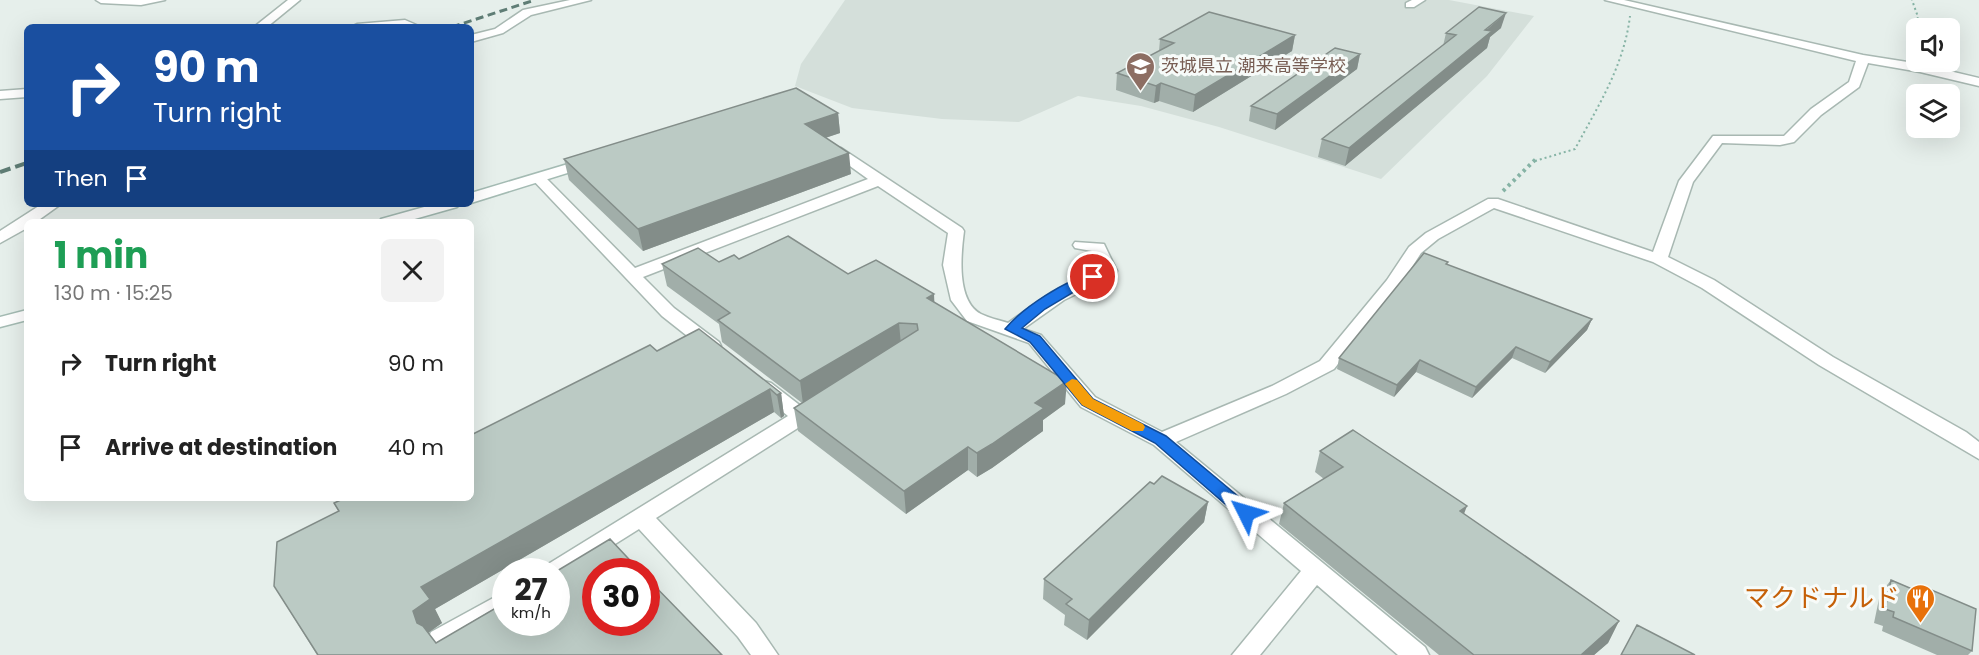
<!DOCTYPE html>
<meta charset="utf-8">
<style>
body{margin:0;font-family:Poppins,"Noto Sans JP",sans-serif;background:#f2f2f2;color:#222;height:100vh;display:flex;flex-direction:column;font-size:22px;white-space:nowrap}
*{box-sizing:border-box;margin:0}
p{font-size:20px;color:#767676}
.icon{flex:none;width:33px;height:33px;fill:none;stroke:currentColor;stroke-width:2;stroke-linecap:round;stroke-linejoin:round}
.map{position:relative;flex:1;overflow:hidden}
.side{position:absolute;left:24px;top:219px;width:450px;height:282px;display:flex;flex-direction:column;background:#fff;border-radius:9px;box-shadow:0 6px 24px #0002}
.side>*{flex:none}
.hud{position:absolute;left:24px;top:24px;width:450px;height:183px;border-radius:9px;box-shadow:0 6px 24px #0002;background:#1a4fa0;color:#fff;overflow:hidden}
.buttons{position:absolute;left:1906px;top:18px;display:grid;gap:12px}
.buttons a{display:grid;place-items:center;width:54px;height:54px;border-radius:9px;background:#fff;box-shadow:0 6px 24px #0002;font-size:30px}
.speed{position:absolute;left:492px;top:558px;display:flex;gap:12px;font-size:30px;font-weight:700;text-align:center}
.speed>*{display:grid;place-content:center;width:78px;height:78px;border-radius:50%;background:#fff;box-shadow:0 6px 24px #0002;line-height:1}
.speed small{font-size:15px;font-weight:400}
.speed .limit{border:9px solid #d22;background:#fff;color:#111}
.pin{position:absolute;display:grid;place-items:center;width:51px;height:51px;color:#fff;margin:-26px;border:3px solid #fff;border-radius:50%;box-shadow:0 2px 6px #0007}
.me{position:absolute;width:66px;margin:-33px;rotate:310deg;stroke-linejoin:round;filter:drop-shadow(0 0 4px #0008)}
.turn{display:flex;align-items:center;gap:21px;height:126px;padding:0 30px;font-size:27px}
.turn .icon{width:78px;height:78px;stroke-width:2.5}
.turn b{display:block;font-size:42px;line-height:51px}
.then{display:flex;align-items:center;height:57px;padding:0 30px;background:#0003;gap:12px;font-size:22px}
.round{display:grid;place-items:center;flex:none;width:63px;height:63px;border-radius:9px;background:#f2f2f2}
.head{display:flex;align-items:center;justify-content:space-between;height:102px;padding:0 30px}
h1{font-size:36px;font-weight:700;line-height:45px;color:#1e9e55}
ul{padding:0;list-style:none}
li{display:flex;align-items:center;gap:18px;height:84px;padding:0 30px}
li div{flex:1}
li b{display:block;font-size:22px}
li em{font-style:normal}
.map>svg:first-child{display:block}
.built{fill:#d4dfda}
.lines{fill:none;stroke-linecap:round;stroke-linejoin:round}
.street-casing{stroke:#a8b8b2;stroke-width:3}
.secondary-casing{stroke:#a4bbb3;stroke-width:3}
.path-far1{stroke:#86b3a5;stroke-width:2;stroke-dasharray:2 3;stroke-linecap:butt}
.path{stroke:#86b3a5;stroke-width:4;stroke-dasharray:3 4;stroke-linecap:butt}
.street{fill:#fff;fill-rule:evenodd}
.secondary{fill:#fff;fill-rule:evenodd}
.rail-far1{stroke:#5f7d75;stroke-width:3;stroke-dasharray:8 4.5;stroke-linecap:butt}
.rail{stroke:#5f7d75;stroke-width:4;stroke-dasharray:11 5;stroke-linecap:butt}
.wall{fill:#a1aea9}
.shaded-wall{fill:#838d89}
.building{fill:#bbcac4;stroke:#838d89;stroke-width:1.5}
.route{fill:#1a73e8;stroke:#114b97;stroke-width:1.5}
.slow{fill:#f59e0b}
.labels{text-anchor:middle;stroke-width:6;stroke-linejoin:round;paint-order:stroke}
.far-education-label{font-size:18px;fill:#785e54;stroke:#f7fbf9;text-anchor:start}
.near-food-label{font-size:26px;fill:#c56008;stroke:#f7fbf9;text-anchor:end}
</style>
<div class="map">
<svg width="1979" height="655" viewBox="0 0 1979 655">
<rect width="100%" height="100%" fill="#e6efeb"/>
<!-- built -->
<path class="built" d="M845 0H1449L1534 16 1487 76 1381 179 1219 127 1141 106 1078 96 1019 122 942 119 852 108 795 86 801 64Z"/>
<g class="lines">
<defs>
<path id="street" d="M96 0H165L141 5 101 3Z
M288 0H300L267 27H254Z
M570 0H591L531 15 503 33 471 42V35L495 29 523 10Z
M1412 0H1425L1414 7H1406V3Z
M1605 0H1624L1863 55 1920 64 1979 78V86L1920 72 1868 63 1859 87 1821 115 1794 142 1780 145 1722 143 1693 182 1668 257 1714 280 1833 357 1966 432 1979 442V459L1819 365 1702 288 1653 262 1494 208 1438 239 1421 253 1399 287 1334 369 1286 394 1176 442 1425 647 1429 655H1398L1317 585 1260 655H1232L1301 571 1154 445 1081 407 1029 343 967 321 951 300 943 265 948 233 878 186 643 277 674 308 719 342 721 346 712 352 705 350 662 316 531 178 538 174 543 175 635 268 868 179 829 151 831 148H841L962 228 964 231C961 254 956 301 981 314 989 318 999 320 1008 323L1052 292 1100 269 1092 251 1075 248 1073 245 1075 242 1104 244 1117 271 1115 275 1064 300 1023 329 1041 335 1095 397 1162 432 1272 386 1320 361 1387 280 1409 247 1426 233 1488 199H1498L1653 252 1679 181 1713 136H1784L1811 109 1849 82 1856 61Z
M405 20 421 27H351L357 24Z
M27 89V97L0 99V91Z
M42 204H61L36 222H27V228L0 243V231Z
M764 381 771 383 802 407 816 400 823 402 826 407 823 412 656 518 756 623 778 655H751L738 637 639 529 561 578 556 580V572H542L545 566 788 416 757 391 754 387 757 383Z
M506 591V612L449 646 440 649 431 646 428 639 431 632Z"/>
<path id="secondary" d="M588 158 595 162 593 165 471 203V193Z
M435 204H460L457 207 404 222H379L381 219Z
M27 310V320L0 327V317Z"/>
</defs>
<!-- street casing -->
<use href="#street" class="street-casing"/>
<!-- secondary casing -->
<use href="#secondary" class="secondary-casing"/>
<!-- path-far1 -->
<path class="path-far1" d="M1908 53 1918 17 1912 0
M1535 161 1575 149C1598 106 1624 66 1630 16"/>
<!-- path -->
<path class="path" d="M1503 191 1536 159"/>
<!-- street -->
<use href="#street" class="street"/>
<!-- secondary -->
<use href="#secondary" class="secondary"/>
<!-- rail-far1 -->
<path class="rail-far1" d="M452 27 535 0"/>
<!-- rail -->
<path class="rail" d="M0 172 27 163"/>
</g>
<!-- wall -->
<path class="wall" d="M1501 28 1490 37 1487 48 1345 166 1318 157 1322 139 1443 46 1446 33Z
M1295 35 1292 51 1193 112 1159 101 1154 103 1116 90 1117 73 1159 51 1160 39Z
M1360 54 1357 69 1275 130 1249 121 1251 106Z
M838 113 840 133 825 138 851 174 643 251 569 180 564 159Z
M739 259 848 274 934 302 1065 404 1043 420V431L992 468 977 477 968 470 906 514 798 431 794 408 802 403 722 342 719 324 667 286 662 264 719 262Z
M1448 265 1592 319 1587 330 1545 373 1512 358 1472 398 1416 372 1394 397 1337 369 1339 358Z
M657 351 781 393 784 416 781 418 774 412 435 609 442 623 428 633 436 643 557 571 722 655H317L274 586 338 511 334 503Z
M1320 451 1464 514 1619 621 1608 643 1594 655H1439L1279 524 1284 503 1324 479 1315 472Z
M1154 484 1208 502 1204 522 1087 640 1064 625 1065 615 1043 599 1044 579Z
M1891 580 1923 593 1927 588 1972 651 1968 655H1937L1882 631 1883 626 1874 623 1880 594Z"/>
<!-- shaded-wall -->
<path class="shaded-wall" d="M1506 13 1501 28 1490 37 1487 48 1345 166 1349 148Z
M1295 35 1292 51 1193 112 1195 95Z
M1360 54 1357 69 1275 130 1277 114Z
M1161 83 1159 101 1154 103 1156 86Z
M838 113 840 133 807 144 805 124Z
M849 153 851 174 643 251 638 229Z
M934 294 935 316 927 298Z
M1592 319 1587 330 1545 373 1550 362Z
M899 323 901 345 803 404 800 381Z
M1516 347 1512 358 1472 398 1476 387Z
M1420 360 1416 372 1394 397 1397 385Z
M1067 381 1065 404 1043 420V431L992 468 977 477V453L1035 403Z
M770 389 774 412 435 609 442 623 425 635 417 623 413 611 421 587Z
M781 393 784 416 781 418 777 395Z
M968 447V470L906 514 904 491Z
M1208 502 1204 522 1087 640 1089 620Z
M1467 506 1459 527 1460 511Z
M1619 621 1608 643 1594 655H1581Z"/>
<!-- building -->
<path class="building" d="M1479 7 1506 13 1485 30 1492 31 1349 148 1322 139 1456 35 1446 33Z
M1209 12 1295 35 1195 95 1161 83 1156 86 1117 73 1174 43 1160 39Z
M1335 48 1360 54 1277 114 1251 106Z
M796 88 838 113 805 124 849 153 638 229 564 159Z
M788 236 848 274 876 260 934 294 927 298 1067 381 1035 403 1044 408 992 444 977 453 968 447 904 491 794 408 918 330 917 324 899 323 800 381 718 320 730 313 662 264 698 248 719 262 734 255 739 259Z
M1424 253 1448 262 1446 264 1592 319 1550 362 1516 347 1476 387 1420 360 1397 385 1339 358Z
M699 329 781 393 777 395 770 389 421 587 430 599 413 611 417 623 423 626 436 643 506 602V622H556V572H542L552 566 557 571 610 539 641 572H596V622H646V577L722 655H318L274 586 277 542 339 511 334 503 345 498H471V435L650 345 657 351Z
M1353 430 1467 506 1460 511 1619 621 1581 655H1474L1284 503 1343 467 1320 451Z
M1162 476 1208 502 1089 620 1066 604 1072 599 1044 579 1150 482 1154 484Z
M1891 580 1926 595 1927 588 1976 609 1972 651 1893 617 1894 612 1885 609Z
M1637 625 1695 655H1621Z"/>
<!-- route -->
<path class="route" d="M1093 273 1099 277 1045 309 1022 328 1040 336 1093 399 1166 436 1252 508 1255 513 1252 517H1240L1155 443 1082 405 1030 342 1005 329C1023 307 1066 280 1093 273Z"/>
<!-- slow -->
<path class="slow" d="M1072 379 1077 380 1093 399 1143 424 1145 427 1143 431H1132L1082 405 1065 384Z"/>
<!-- icons -->
<defs>
<symbol id="school-pin" viewBox="-11 -11 22 30"><path d="M0 17L-7.5 6A9.5 9.5 0 1 1 7.5 6Z" fill="#8d6e63" stroke="#f7fbf9"/><path d="M0-5L7-2L0 1L-7-2ZM-4 1L0 2.5L4 1V4Q0 6-4 4Z" fill="#fff"/></symbol>
<symbol id="restaurant-pin" viewBox="-11 -11 22 30"><path d="M0 17L-7.5 6A9.5 9.5 0 1 1 7.5 6Z" fill="#e8710a" stroke="#f7fbf9"/><path d="M-5-6h1v4h1v-4h1v4h1v-4h1v5L-1.5 .5V6h-2V.5L-5-1ZM5-6V6H3V1.5H1.5Q1.5-4 5-6Z" fill="#fff"/></symbol>
</defs>
<g fill-rule="evenodd">
<use href="#school-pin" x="1124" y="50" width="33" height="45"/>
<use href="#restaurant-pin" x="1904" y="582" width="33" height="45"/>
</g>
<g class="labels">
<!-- far-education labels -->
<g class="far-education-label">
<text x="1161" y="72">茨城県立 潮来高等学校</text>
</g>
<!-- near-food labels -->
<g class="near-food-label">
<text x="1900" y="607">マクドナルド</text>
</g>
</g>
</svg>
<div class="buttons">
<a><svg class="icon" aria-label="sound" viewBox="0 0 24 24"><path d="M4 9h4l5-4v14l-5-4H4zM17 9q2 3 0 6"/></svg></a>
<a><svg class="icon" aria-label="layers" viewBox="0 0 24 24"><path d="M12 4l9 5-9 5-9-5zM3 14l9 5 9-5"/></svg></a>
</div>
<div class="speed"><div>27<small>km/h</small></div><div class="limit">30</div></div>
<div class="pin" style="left:1093px;top:277px;background:#d93025"><svg class="icon" aria-label="arrive" viewBox="0 0 24 24"><path d="M6 21V4h12l-3 4 3 4H6"/></svg></div>
<svg class="me" style="left:1246px;top:513px" viewBox="-20 -20 40 40"><path d="M0-17L14 15 0 8-14 15z" fill="#1a73e8" stroke="#fff" stroke-width="4"/></svg>
<div class="hud">
<div class="turn"><svg class="icon" aria-label="right" viewBox="0 0 24 24"><path d="M7 20v-9h11M14 6l5 5-5 5"/></svg><div><b>90 m</b>Turn right</div></div>
<div class="then">Then<svg class="icon" aria-label="arrive" viewBox="0 0 24 24"><path d="M6 21V4h12l-3 4 3 4H6"/></svg></div>
</div>
<section class="side">
<div class="head"><div><h1>1 min</h1><p>130 m · 15:25</p></div><a class="round"><svg class="icon" aria-label="close" viewBox="0 0 24 24"><path d="M6 6l12 12M18 6L6 18"/></svg></a></div>
<ul>
<li><svg class="icon" aria-label="right" viewBox="0 0 24 24"><path d="M7 20v-9h11M14 6l5 5-5 5"/></svg><div><b>Turn right</b></div><em>90 m</em></li>
<li><svg class="icon" aria-label="arrive" viewBox="0 0 24 24"><path d="M6 21V4h12l-3 4 3 4H6"/></svg><div><b>Arrive at destination</b></div><em>40 m</em></li>
</ul>
</section>
</div>
